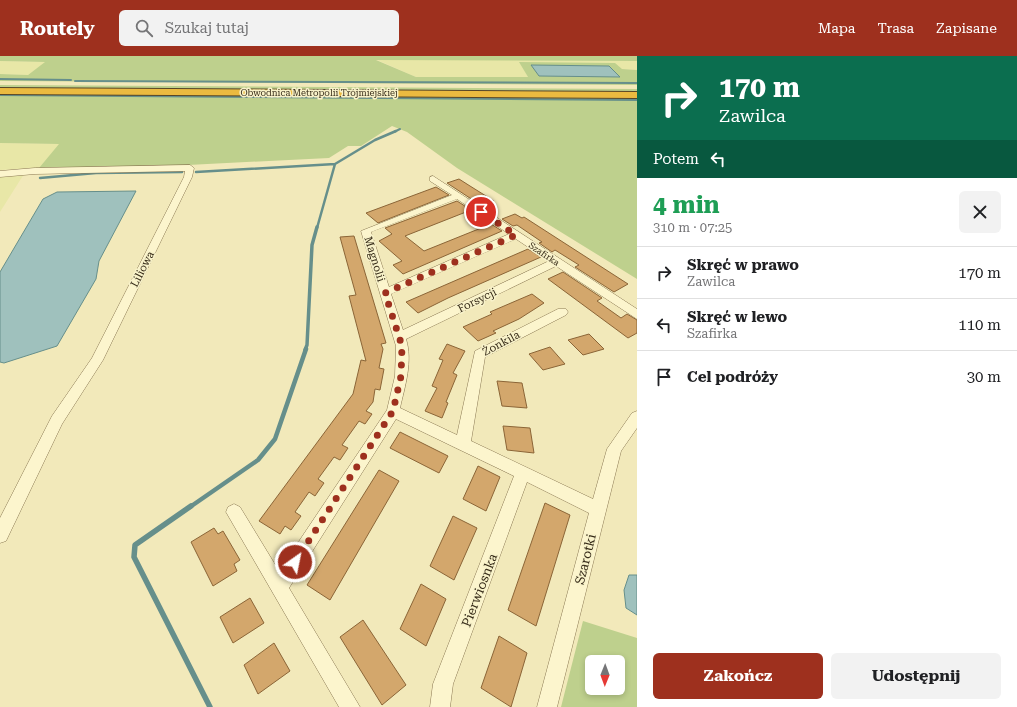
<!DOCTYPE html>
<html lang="pl">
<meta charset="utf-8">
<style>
body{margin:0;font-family:"Roboto Serif",serif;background:#f2f2f2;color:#202124;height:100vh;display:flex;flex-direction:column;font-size:15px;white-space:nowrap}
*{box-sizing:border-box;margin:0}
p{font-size:13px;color:#757577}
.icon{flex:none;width:22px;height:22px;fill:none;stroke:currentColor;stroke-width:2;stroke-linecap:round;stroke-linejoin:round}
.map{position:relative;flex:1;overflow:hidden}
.sheet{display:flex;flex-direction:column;background:#fff;width:380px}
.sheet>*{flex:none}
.top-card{background:#0b6e4f;color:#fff;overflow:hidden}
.needle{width:26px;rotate:181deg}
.fabs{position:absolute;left:585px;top:599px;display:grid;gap:8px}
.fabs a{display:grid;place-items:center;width:40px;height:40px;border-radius:6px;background:#fff;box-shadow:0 2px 6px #0003;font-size:20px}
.pin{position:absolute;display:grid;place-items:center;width:34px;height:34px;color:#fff;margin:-17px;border:2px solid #fff;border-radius:50%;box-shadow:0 1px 4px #0007}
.me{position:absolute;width:44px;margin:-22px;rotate:33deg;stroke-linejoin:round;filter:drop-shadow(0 0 3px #0008)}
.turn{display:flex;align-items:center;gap:14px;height:84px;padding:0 16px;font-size:18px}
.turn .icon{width:52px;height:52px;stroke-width:2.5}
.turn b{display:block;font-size:28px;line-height:34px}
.then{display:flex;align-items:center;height:38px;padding:0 16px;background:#0003;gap:8px;font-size:15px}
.round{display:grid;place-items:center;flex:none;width:42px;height:42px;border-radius:6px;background:#f2f2f2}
.head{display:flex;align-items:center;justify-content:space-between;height:68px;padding:0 16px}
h1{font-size:24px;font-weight:700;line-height:30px;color:#1e9e55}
.button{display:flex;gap:8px;margin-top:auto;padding:8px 16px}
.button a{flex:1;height:46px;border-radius:6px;background:#9e301e;color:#fff;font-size:16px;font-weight:700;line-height:46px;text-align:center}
.button a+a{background:#f2f2f2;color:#202124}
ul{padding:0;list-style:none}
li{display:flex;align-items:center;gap:12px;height:52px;padding:0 16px;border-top:1px solid #e0e0e0}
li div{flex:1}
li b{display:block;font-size:15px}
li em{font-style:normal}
header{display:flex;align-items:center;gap:24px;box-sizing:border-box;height:56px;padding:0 20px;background:#9e301e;color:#fff}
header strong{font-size:19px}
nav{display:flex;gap:22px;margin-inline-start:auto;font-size:14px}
.search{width:280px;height:36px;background:#f2f2f2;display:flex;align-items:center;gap:10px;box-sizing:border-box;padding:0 14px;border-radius:6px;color:#757577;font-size:15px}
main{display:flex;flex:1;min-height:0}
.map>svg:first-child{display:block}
.farmland{fill:#e8e7a7}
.green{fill:#bed08d;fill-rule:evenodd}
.water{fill:#9fc1bd;stroke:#668f8b}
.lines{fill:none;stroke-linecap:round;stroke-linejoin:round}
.stream-far4{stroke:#668f8b;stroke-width:2}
.stream-far3{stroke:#668f8b;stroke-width:2.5}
.stream-far2{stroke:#668f8b;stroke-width:3.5}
.stream-far1{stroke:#668f8b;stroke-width:4.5}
.stream{stroke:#668f8b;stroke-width:5.5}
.building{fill:#d3a76c;stroke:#8b6537}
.street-casing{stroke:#8a7853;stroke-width:1}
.highway-casing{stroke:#564528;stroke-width:2}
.street{fill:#fcf5cd;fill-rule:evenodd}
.highway{fill:#ebba40;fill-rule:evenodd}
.route{stroke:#9e301e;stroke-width:7;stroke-dasharray:0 12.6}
.labels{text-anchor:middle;stroke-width:3;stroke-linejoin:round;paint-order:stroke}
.far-street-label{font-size:9px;fill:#372c19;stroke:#f8f2ca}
.street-label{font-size:11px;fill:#372c19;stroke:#f8f2ca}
.near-street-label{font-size:13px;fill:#372c19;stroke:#f8f2ca}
</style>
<header>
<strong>Routely</strong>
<div class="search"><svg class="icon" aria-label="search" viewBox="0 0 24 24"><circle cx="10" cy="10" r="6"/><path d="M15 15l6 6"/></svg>Szukaj tutaj</div>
<nav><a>Mapa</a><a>Trasa</a><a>Zapisane</a></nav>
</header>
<main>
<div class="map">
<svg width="637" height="651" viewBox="0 0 637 651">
<rect width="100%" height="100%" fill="#f2e9ba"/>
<!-- farmland -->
<path class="farmland" d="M375 3 637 5V14L520 6 528 21H416Z
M0 5 46 6 28 19 0 18Z
M0 87 60 88 39 112 0 114Z
M24 118 0 156V120Z"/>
<!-- green -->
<path class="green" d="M0 0H637V5L376 4 416 21H528L519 6 615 7 622 13 637 14V29L0 25V18L28 19 45 6 0 5Z
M0 29 637 33V37L0 33Z
M0 37 637 41V223L457 112 407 76 392 70 361 90H348L329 102 188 109 39 112 59 88 0 87Z
M583 565 637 582V651H561ZM592 606H618V632H592Z"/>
<!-- water -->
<path class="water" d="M531 9 609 10 620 21 539 20Z
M136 135 99 205 96 223 57 290 4 307 0 306V216L43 143 57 136Z
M629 519H637V559L626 552 624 534Z"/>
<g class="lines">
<!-- stream-far4 -->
<path class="stream-far4" d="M0 23 71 24
M75 25 637 27
M0 39 637 44
M394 76 400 73"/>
<!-- stream-far3 -->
<path class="stream-far3" d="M196 116 335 108 375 84 396 75
M40 122 96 117 182 116
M317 172 335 108"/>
<!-- stream-far2 -->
<path class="stream-far2" d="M305 294 307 289 312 189 317 171"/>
<!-- stream-far1 -->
<path class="stream-far1" d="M190 451 258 404 275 383 306 293"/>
<!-- stream -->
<path class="stream" d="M191 450 135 489 134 501 210 651"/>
</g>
<!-- building -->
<path class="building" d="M459 123 470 130 494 145 482 150 447 127Z
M436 131 449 139 378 167 366 157Z
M457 145 471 154 405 180 424 195 491 168 502 175 403 218 393 209 402 205 379 185 392 178 385 172Z
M515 158 522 162 524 161 628 228 614 236 575 211 579 209 555 194 552 196 539 187 542 186 517 169 513 170 502 163Z
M354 180 386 287 381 288 383 293 379 312 384 313 380 334 375 333 373 346 366 355 372 358 365 368 359 365 342 389 348 392 340 404 334 401 318 423 324 427 315 440 309 436 295 456 301 460 291 474 285 470 280 478 259 465 353 338 361 304 366 305 349 240 356 239 340 181Z
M528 193 541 201 448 242 418 257 406 246Z
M563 216 602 242 597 245 621 262 627 258 637 264V277L628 282 548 223Z
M532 238 544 247 519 263 493 275 496 277 478 285 463 271 492 258 490 256Z
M589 278 604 293 583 299 568 284Z
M447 288 465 295 453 317 457 319 446 346 448 347 442 362 425 355 437 332 432 330 443 304 439 303Z
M550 291 565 308 543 314 529 298Z
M497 325 522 327 527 352 502 350Z
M503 370 530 372 534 397 507 394Z
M400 376 448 400 439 417 390 392Z
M478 410 500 421 486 455 463 443Z
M379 414 399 425 330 544 307 529Z
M545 447 570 459 536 570 508 554Z
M453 460 477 472 454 524 430 510Z
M214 472 218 478 223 475 240 504 234 508 237 515 213 530 191 486Z
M421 528 446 543 426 590 400 573Z
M250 542 264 567 233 587 220 561Z
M363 564 406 629 382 649 340 581Z
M499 580 527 597 511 651 481 632Z
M274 587 290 615 258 638 244 609Z"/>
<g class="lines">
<defs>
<path id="street" d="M190 109 194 112 192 121 103 304 62 368 6 485 0 487V462L52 360 92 302 184 121 185 115 35 118 0 121V115L35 112Z
M433 120 637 253V263L556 210 406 283C413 305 405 330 400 352L457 379 475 295 558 253H566L568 256 566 259 485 301 471 385 593 443 607 393 632 357 637 355V372L621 395 557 651H537L589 457 527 426 453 628 450 651H430L433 628 514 420 396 363 289 532 360 651H339L226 456 228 451 234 448 240 451 279 515 387 354 395 320 396 290 361 175 452 139 430 125V121ZM457 143 509 178 389 231 371 176ZM516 183 549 205 403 274 391 238Z"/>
<path id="highway" d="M0 32 637 36V42L0 38Z"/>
</defs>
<!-- street casing -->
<use href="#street" class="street-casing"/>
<!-- highway casing -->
<use href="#highway" class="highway-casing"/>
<!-- street -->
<use href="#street" class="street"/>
<!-- highway -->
<use href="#highway" class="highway"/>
</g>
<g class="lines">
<!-- route -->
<path class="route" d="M295 506 393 355 401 320 402 290 385 237 516 179 481 156"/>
</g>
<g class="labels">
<!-- far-street labels -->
<g class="far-street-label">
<text x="319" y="40">Obwodnica Metropolii Trójmiejskiej</text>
<text transform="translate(544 198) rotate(34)" y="3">Szafirka</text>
</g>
<!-- street labels -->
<g class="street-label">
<text transform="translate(375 203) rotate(73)" y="4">Magnolii</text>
<text transform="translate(142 213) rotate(-63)" y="4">Liliowa</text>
<text transform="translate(477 244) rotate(-26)" y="4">Forsycji</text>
<text transform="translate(501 287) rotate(-28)" y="4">Żonkila</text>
</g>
<!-- near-street labels -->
<g class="near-street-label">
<text transform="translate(585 503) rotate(-76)" y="5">Szarotki</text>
<text transform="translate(479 534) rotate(-69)" y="5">Pierwiosnka</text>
</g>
</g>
</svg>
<div class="fabs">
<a><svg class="needle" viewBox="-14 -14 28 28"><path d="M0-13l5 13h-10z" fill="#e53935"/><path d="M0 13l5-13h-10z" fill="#757577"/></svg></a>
</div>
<div class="pin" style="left:481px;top:156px;background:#d93025"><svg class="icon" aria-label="arrive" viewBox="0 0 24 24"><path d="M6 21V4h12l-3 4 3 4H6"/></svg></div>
<svg class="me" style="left:295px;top:506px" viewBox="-20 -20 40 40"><circle r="17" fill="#9e301e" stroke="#fff" stroke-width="3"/><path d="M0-11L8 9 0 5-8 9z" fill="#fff"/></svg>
</div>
<section class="sheet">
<div class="top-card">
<div class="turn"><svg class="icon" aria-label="right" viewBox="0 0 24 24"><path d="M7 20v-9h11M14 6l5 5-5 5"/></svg><div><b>170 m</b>Zawilca</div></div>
<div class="then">Potem<svg class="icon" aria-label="left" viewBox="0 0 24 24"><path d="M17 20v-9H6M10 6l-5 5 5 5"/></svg></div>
</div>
<div class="head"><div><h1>4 min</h1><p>310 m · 07:25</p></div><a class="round"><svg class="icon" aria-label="close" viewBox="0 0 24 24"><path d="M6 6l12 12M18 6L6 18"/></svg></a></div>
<ul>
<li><svg class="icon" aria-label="right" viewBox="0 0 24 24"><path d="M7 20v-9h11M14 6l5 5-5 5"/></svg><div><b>Skręć w prawo</b><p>Zawilca</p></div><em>170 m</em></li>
<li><svg class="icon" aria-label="left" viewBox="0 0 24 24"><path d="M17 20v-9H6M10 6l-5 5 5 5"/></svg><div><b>Skręć w lewo</b><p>Szafirka</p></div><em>110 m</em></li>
<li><svg class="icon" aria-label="arrive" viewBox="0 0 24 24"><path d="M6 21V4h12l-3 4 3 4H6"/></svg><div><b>Cel podróży</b></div><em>30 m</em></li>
</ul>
<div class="button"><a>Zakończ</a><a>Udostępnij</a></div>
</section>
</main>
